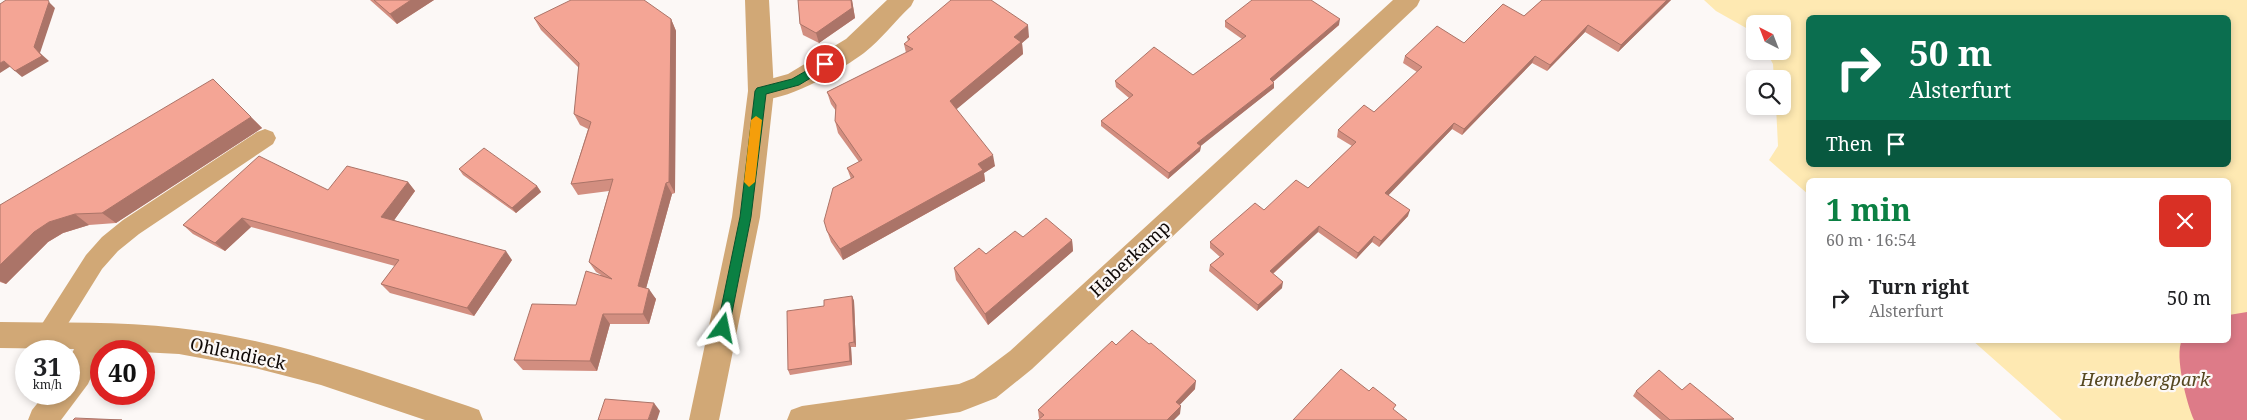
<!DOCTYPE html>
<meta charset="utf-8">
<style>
body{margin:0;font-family:"Noto Serif",serif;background:#f2f2f2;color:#202124;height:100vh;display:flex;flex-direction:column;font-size:19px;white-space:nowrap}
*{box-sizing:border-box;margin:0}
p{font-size:16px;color:#757577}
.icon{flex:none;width:28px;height:28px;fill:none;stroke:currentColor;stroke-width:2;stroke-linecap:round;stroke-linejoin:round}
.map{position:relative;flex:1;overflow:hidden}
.drawer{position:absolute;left:1806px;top:178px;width:425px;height:165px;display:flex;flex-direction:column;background:#fff;border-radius:8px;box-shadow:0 2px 8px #0003}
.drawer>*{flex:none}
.hud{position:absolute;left:1806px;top:15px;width:425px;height:152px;border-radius:8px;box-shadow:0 2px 8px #0003;background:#0b6e4f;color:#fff;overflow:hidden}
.needle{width:32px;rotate:318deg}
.fabs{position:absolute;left:1746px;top:15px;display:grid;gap:10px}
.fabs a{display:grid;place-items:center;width:45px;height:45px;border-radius:8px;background:#fff;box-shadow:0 2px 8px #0003;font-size:25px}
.speed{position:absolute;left:15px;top:340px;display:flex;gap:10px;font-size:25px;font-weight:700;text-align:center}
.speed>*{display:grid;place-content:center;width:65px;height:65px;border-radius:50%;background:#fff;box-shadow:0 2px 8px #0003;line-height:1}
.speed small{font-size:12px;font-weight:400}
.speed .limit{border:8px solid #d22;background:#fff;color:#111}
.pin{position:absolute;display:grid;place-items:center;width:42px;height:42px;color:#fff;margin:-21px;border:2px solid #fff;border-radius:50%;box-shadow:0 1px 5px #0007}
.me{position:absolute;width:55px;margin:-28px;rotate:12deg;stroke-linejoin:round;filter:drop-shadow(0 0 4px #0008)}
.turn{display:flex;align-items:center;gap:18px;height:105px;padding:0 20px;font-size:22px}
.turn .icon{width:65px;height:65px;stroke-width:2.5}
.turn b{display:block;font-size:35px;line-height:42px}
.then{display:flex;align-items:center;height:48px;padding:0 20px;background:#0003;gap:10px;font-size:19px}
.round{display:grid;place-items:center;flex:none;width:52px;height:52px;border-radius:8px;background:#f2f2f2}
.summary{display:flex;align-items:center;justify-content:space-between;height:85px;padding:0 20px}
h1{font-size:30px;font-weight:700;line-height:38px;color:#0b8043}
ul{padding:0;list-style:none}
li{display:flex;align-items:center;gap:15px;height:70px;padding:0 20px}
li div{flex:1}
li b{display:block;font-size:19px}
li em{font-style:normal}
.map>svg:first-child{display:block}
.green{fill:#fee9b2;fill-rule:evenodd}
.water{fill:#dd7b88}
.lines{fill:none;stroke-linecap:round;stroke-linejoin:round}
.service{fill:#d1a876;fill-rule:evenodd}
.minor{fill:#d1a876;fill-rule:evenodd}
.tertiary{fill:#d1a876;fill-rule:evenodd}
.wall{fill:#d28e80}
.shaded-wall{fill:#ab7468}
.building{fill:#f4a595;stroke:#ab7468}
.route{fill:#0b8043;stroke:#07532c}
.slow{fill:#f59e0b}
.labels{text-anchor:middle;stroke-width:4.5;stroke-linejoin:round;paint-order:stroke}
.street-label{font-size:18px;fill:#110a07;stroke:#fcf8f6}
.park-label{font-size:18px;font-style:italic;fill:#55471f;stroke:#fcf8f6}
</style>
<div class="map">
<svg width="2247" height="420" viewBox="0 0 2247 420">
<rect width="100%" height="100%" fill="#fcf8f6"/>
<!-- green -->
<path class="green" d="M1704 0H2247V420H2062L1972 340H2229V180H1809V195L1769 160 1778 146 1776 106H1782V79H1774L1773 64 1766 51H1782V24H1755V33L1716 11ZM1809 18H2229V165H1809Z"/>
<!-- water -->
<path class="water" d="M2247 312V420H2194C2187 405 2174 355 2182 340H2229V315Z"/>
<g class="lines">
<!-- service -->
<path class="service" d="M265 129 273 132 276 138 273 144 139 234 118 251 102 269 56 343 48 346 40 343 36 335 40 327 86 255 102 237 123 220 257 132Z"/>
<!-- minor -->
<path class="minor" d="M887 0H914L911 6C895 21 881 40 864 53 841 70 779 107 752 98L748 91 752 84 788 74 846 39Z
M1393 0H1420L1417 6 1032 369 996 398 960 412 905 420H787L791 410 802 406 959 384 974 378 1010 351Z
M0 322C59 323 119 321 178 328 278 339 374 375 468 406L479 410 483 420H425L321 385 255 368 179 354 103 350 88 384 61 420H28L32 410 45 394H69V360L74 349 0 348Z"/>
<!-- tertiary -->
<path class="tertiary" d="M745 0H769L774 91 760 217 719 420H689L732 217 748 91Z"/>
</g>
<!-- wall -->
<path class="wall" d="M370 0H434L397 24Z
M798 0H852L855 18 819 43 803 35 800 24Z
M1542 0H1671L1618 52 1585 32 1547 71 1532 63 1462 135 1452 129 1388 195 1408 216 1379 247 1372 242 1356 259 1318 232 1273 274 1282 288 1257 311 1209 271 1210 265 1220 257 1210 248V242L1264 210 1308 188 1352 146 1337 137 1338 130 1374 112 1417 72 1403 63 1405 56 1464 43 1524 16Z
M534 18 671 19 676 31 675 193 672 194 646 288 656 299 649 324H610L597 371 523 370 514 360 576 305 601 275 596 272 589 262 609 191 578 195 571 184 588 129 580 125 574 114 579 68 541 30Z
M1225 21 1339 25 1273 82 1274 88 1201 145 1200 151 1168 179 1101 126V121L1129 98 1116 87 1115 81 1193 75 1242 39 1225 27Z
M907 37H1029L1022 43 1023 54 956 109 995 166 984 173 985 181 843 260 831 242 827 231 851 179 847 168 859 162 838 133 835 121 836 111 831 104 827 92 906 53 904 44 908 41Z
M251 117 262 128 116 223 89 225 63 233 48 242 6 284 0 282V205Z
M459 169 537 186 541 192 516 213 463 175Z
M408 182 415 191 394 220 512 260 474 316 390 293 381 284 395 266 251 227 225 251 193 234 183 225Z
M1023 237 1072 240 1073 251 988 325 956 280 954 268Z
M852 296 854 301 856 347H851L852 365 790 375 788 370 824 306Z
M1116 345 1195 389 1179 405 1180 414 1040 418H1039L1038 410Z
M1682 390 1734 420H1661L1633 396 1636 391Z"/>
<!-- shaded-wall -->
<path class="shaded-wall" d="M411 0H434L397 24 390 14Z
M851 0H852L855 18 819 43 816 33Z
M1667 0H1671L1618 52 1621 45Z
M49 2 55 8 40 53 49 61 22 77 15 71Z
M671 19 676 31 675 193 669 182Z
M1340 19 1339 25 1269 85 1270 79Z
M1028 25 1029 37 1022 43 1023 54 952 113 950 101 1014 37Z
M1588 25 1585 32 1547 71 1550 65Z
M1535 56 1532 63 1462 135 1464 129Z
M4 61 11 66 0 73V63Z
M1274 83V88L1197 149V143Z
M251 117 262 128 116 223 102 213Z
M1454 123 1452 129 1384 200 1385 193Z
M1201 146 1200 151 1168 179 1169 173Z
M993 155 995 166 984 173 985 181 843 260 840 249Z
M408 182 415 191 390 226 381 217Z
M666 183 672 194 644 296 638 286Z
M537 186 541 192 516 213 512 208Z
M1410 210 1408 216 1379 247 1381 241Z
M75 214 89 225 63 233 48 242 6 284 0 281V265L34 232 49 222Z
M242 218 251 227 225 251 215 243Z
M1319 226 1318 232 1269 277 1270 271Z
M1374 236 1372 242 1356 259 1358 253Z
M1072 240 1073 251 988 325 985 314Z
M506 251 512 260 474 316 467 308Z
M1283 282 1282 288 1257 311 1258 305Z
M649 289 656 299 649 324 643 314Z
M852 296 854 301 856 347 854 342Z
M603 314 610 324 597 371 590 361Z
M849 343 851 347 852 365 850 361Z
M1196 381 1195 389 1175 410 1176 402Z
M654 403 660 411 657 420H648Z
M1181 406 1180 414 1174 420H1167Z"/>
<!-- building -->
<path class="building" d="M6 0H48L49 2 34 47 42 56 15 71 4 61 0 63V4Z
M374 0H411L390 14Z
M571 0H644L671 19 669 182 666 183 638 286 649 289 643 314H603L590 361 514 360 532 304 576 305 586 271 612 279 589 262 613 179 571 184 591 122 574 114 579 63 534 18Z
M798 0H851L852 8 816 33 800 24Z
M951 0H991L1028 25 1014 37 1021 42 950 101 993 155 978 164 983 170 840 249 827 231 824 221 833 188 854 177 847 168 862 160 835 121 836 105 827 92 913 49 904 44 910 39 907 37Z
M1252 0H1311L1340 19 1270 79 1274 83 1197 143 1201 146 1169 173 1101 121 1133 95 1115 81 1154 47 1193 75 1246 36 1225 21Z
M1542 0H1667L1621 45 1588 25 1550 65 1535 56 1464 129 1454 123 1385 193 1410 210 1381 241 1374 236 1358 253 1319 226 1270 271 1283 282 1258 305 1210 265 1224 254 1210 242 1255 203 1264 210 1296 180 1308 188 1356 142 1338 130 1364 105 1374 112 1422 67 1405 56 1437 26 1464 43 1503 4 1524 16Z
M213 79 251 117 102 213 75 214 49 222 34 232 0 265V205Z
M484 148 537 186 512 208 459 169Z
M259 156 328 190 347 166 408 182 381 217 506 251 467 308 381 284 399 260 242 218 215 243 183 225Z
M1046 218 1072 240 985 314 954 268 979 248 986 254 1015 231 1023 237Z
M852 296 854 342 849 343 850 361 788 370 787 311 824 306V300Z
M1132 330 1149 344 1151 343 1196 381 1176 402 1181 406 1167 420H1038L1044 415 1038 410 1112 341 1116 345Z
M1341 369 1369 391 1373 387 1396 405 1393 409 1407 420H1293Z
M1659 370 1682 390 1690 383 1734 419 1670 420 1636 391Z
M605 399 654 403 648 420H598Z
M75 418 122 420H73Z"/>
<!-- route -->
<path class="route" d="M825 60 830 64 829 67 799 85 766 94 751 217 729 328 727 332 723 333 719 332 717 328 740 217 755 91 757 88 792 79Z"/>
<!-- slow -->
<path class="slow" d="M756 116 762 120 755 182 749 187 744 182 751 120Z"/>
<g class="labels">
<!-- street labels -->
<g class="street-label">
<text transform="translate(1130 259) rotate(-43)" y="6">Haberkamp</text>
<text transform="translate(238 354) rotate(12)" y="6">Ohlendieck</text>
</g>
<!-- park labels -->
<g class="park-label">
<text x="2145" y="386">Hennebergpark</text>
</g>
</g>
</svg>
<div class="fabs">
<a><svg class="needle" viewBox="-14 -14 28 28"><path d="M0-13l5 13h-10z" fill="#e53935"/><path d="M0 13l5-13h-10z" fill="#757577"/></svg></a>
<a><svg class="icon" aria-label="search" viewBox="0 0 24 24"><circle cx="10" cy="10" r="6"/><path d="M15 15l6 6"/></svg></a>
</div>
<div class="speed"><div>31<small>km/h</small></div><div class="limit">40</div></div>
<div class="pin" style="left:825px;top:64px;background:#d93025"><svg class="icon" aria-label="arrive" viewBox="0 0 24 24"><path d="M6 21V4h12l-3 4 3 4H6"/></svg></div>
<svg class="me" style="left:723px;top:328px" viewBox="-20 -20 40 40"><path d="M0-17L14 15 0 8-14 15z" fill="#0b8043" stroke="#fff" stroke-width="4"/></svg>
<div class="hud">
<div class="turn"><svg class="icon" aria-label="right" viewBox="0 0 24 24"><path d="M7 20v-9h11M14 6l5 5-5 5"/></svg><div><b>50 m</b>Alsterfurt</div></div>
<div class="then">Then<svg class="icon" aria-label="arrive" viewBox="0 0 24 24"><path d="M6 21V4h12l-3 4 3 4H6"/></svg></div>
</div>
<section class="drawer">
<div class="summary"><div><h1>1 min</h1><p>60 m · 16:54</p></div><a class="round" style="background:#d93025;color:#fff"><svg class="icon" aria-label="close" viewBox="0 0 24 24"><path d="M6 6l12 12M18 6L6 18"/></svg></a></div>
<ul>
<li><svg class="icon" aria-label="right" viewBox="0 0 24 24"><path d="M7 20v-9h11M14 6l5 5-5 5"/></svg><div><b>Turn right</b><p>Alsterfurt</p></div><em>50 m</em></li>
</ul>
</section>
</div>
